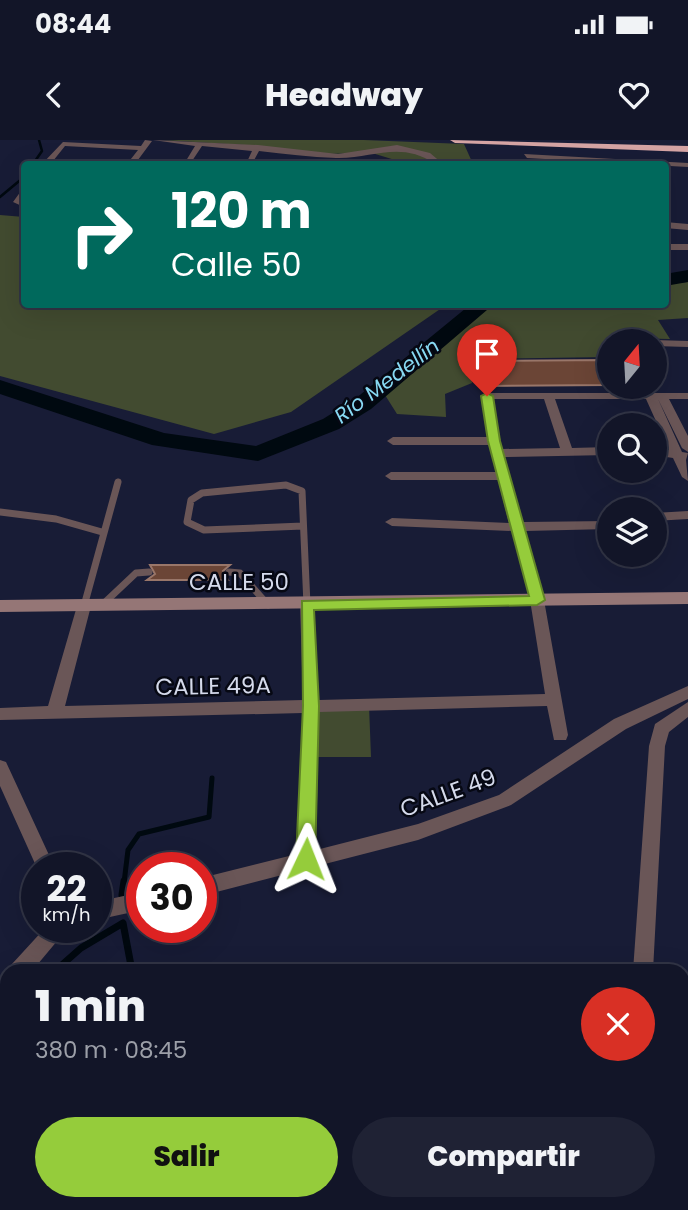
<!DOCTYPE html>
<html lang="es">
<meta charset="utf-8">
<style>
body{margin:0;font-family:Poppins,sans-serif;background:#1f2234;color:#f1f3f6;height:100vh;display:flex;flex-direction:column;font-size:26px;white-space:nowrap}
*{box-sizing:border-box;margin:0}
p{font-size:23px;color:#9c9fa8}
.icon{flex:none;width:38px;height:38px;fill:none;stroke:currentColor;stroke-width:2;stroke-linecap:round;stroke-linejoin:round}
.map{position:relative;flex:1;overflow:hidden}
.panel{position:absolute;left:0px;top:824px;width:690px;height:247px;display:flex;flex-direction:column;background:#121528;border-radius:21px 21px 0 0;box-shadow:0 7px 28px #0002,0 0 0 2px #313445}
.panel>*{flex:none}
.top-card{position:absolute;left:21px;top:21px;width:648px;height:147px;border-radius:7px;box-shadow:0 7px 28px #0002,0 0 0 2px #313445;background:#00695c;color:#fff;overflow:hidden}
.needle{width:46px;rotate:18deg}
.tools{position:absolute;left:597px;top:189px;display:grid;gap:14px}
.tools a{display:grid;place-items:center;width:70px;height:70px;border-radius:50%;background:#121528;box-shadow:0 7px 28px #0002,0 0 0 2px #313445;font-size:35px}
.speed{position:absolute;left:21px;top:712px;display:flex;gap:14px;font-size:35px;font-weight:700;text-align:center}
.speed>*{display:grid;place-content:center;width:91px;height:91px;border-radius:50%;background:#121528;box-shadow:0 7px 28px #0002,0 0 0 2px #313445;line-height:1}
.speed small{font-size:18px;font-weight:400}
.speed .limit{border:10px solid #d22;background:#fff;color:#111}
.pin{position:absolute;display:grid;place-items:center;width:60px;height:60px;color:#fff;margin:-72px -30px;border-radius:50% 50% 50% 0;rotate:-45deg;box-shadow:0 0 7px #0007}
.pin .icon{rotate:45deg}
.me{position:absolute;width:77px;margin:-38px;rotate:2deg;stroke-linejoin:round;filter:drop-shadow(0 0 5px #0008)}
.turn{display:flex;align-items:center;gap:24px;height:147px;padding:0 35px;font-size:32px}
.turn .icon{width:91px;height:91px;stroke-width:2.5}
.turn b{display:block;font-size:49px;line-height:60px}
.round{display:grid;place-items:center;flex:none;width:74px;height:74px;border-radius:37px;background:#1f2234}
.overview{display:flex;align-items:center;justify-content:space-between;height:119px;padding:0 35px}
h1{font-size:42px;font-weight:800;line-height:52px}
.primary-button{display:flex;gap:14px;margin-top:auto;padding:14px 35px}
.primary-button a{flex:1;height:80px;border-radius:42px;background:#95cc3b;color:#111;font-size:28px;font-weight:800;line-height:80px;text-align:center}
.primary-button a+a{background:#1f2234;color:#f1f3f6}
.status{display:flex;justify-content:space-between;align-items:center;height:49px;padding:0 35px;background:#121528;direction:ltr}
.status svg{height:19px;fill:currentColor}
header{display:flex;justify-content:space-between;align-items:center;height:91px;padding:0 35px;background:#121528;font-size:32px;font-weight:800}
.map>svg:first-child{display:block}
.green{fill:#424b30}
.lines{fill:none;stroke-linecap:round;stroke-linejoin:round}
.stream-far2{stroke:#000910;stroke-width:2.5}
.stream-far1{stroke:#000910;stroke-width:5}
.stream{stroke:#000910;stroke-width:7}
.river{fill:#000910;fill-rule:evenodd}
.building{fill:#6b4536;stroke:#997669;stroke-width:2}
.lane{stroke:#6a5657;stroke-width:7}
.street{fill:#6a5657;fill-rule:evenodd}
.secondary{fill:#957676;fill-rule:evenodd}
.highway{fill:#d5a4a4;fill-rule:evenodd}
.route{fill:#95cc3b;stroke:#618526;stroke-width:2}
.labels{text-anchor:middle;stroke-width:5;stroke-linejoin:round;paint-order:stroke}
.far-water-label{font-size:21px;font-style:italic;fill:#87d9f3;stroke:#060813}
.street-label{font-size:23px;fill:#d5daeb;stroke:#060813}
</style>
<div class="status"><b>08:44</b><svg viewBox="0 0 49 12"><path d="M0 12V9h3v3zM5 12V6h3v6zM10 12V3h3v9zM15 12V0h3v12zM26 1h20v11H26zM47 4h2v5h-2z"/></svg></div>
<header><svg class="icon" aria-label="back" viewBox="0 0 24 24"><path d="M15 5l-7 7 7 7"/></svg>Headway<svg class="icon" aria-label="heart" viewBox="0 0 24 24"><path d="M12 20l-8-8c-3-5 5-10 8-4 3-6 11-1 8 4z"/></svg></header>
<div class="map">
<svg width="688" height="1070" viewBox="0 0 688 1070">
<rect width="100%" height="100%" fill="#181c36"/>
<!-- green -->
<path class="green" d="M162 0H364L464 4 473 24H408L372 13 324 14 259 6Z
M0 75 24 77V164L446 165 291 272 214 294 0 236Z
M688 142V178L658 180 670 199 622 198 623 201H609V217L470 219 472 243 445 254 446 277 397 274 385 255 489 165 665 164V144Z
M369 565 371 617H309L311 566Z"/>
<g class="lines">
<!-- stream-far2 -->
<path class="stream-far2" d="M33 24 42 11 39 0
M0 57 24 37"/>
<!-- stream-far1 -->
<path class="stream-far1" d="M124 743 128 710 139 694 209 677 212 638"/>
<!-- stream -->
<path class="stream" d="M122 755 124 741
M55 831 81 808 123 783 132 831
M0 885 7 876
M179 1064 182 1070"/>
<!-- river -->
<path class="river" d="M688 130V142L665 146V134Z
M471 164H494L371 269 339 289 258 321 152 305 0 254V240L164 293 256 306 323 279 355 259Z"/>
</g>
<!-- building -->
<path class="building" d="M609 220V245L484 246 478 221Z
M150 425H230L223 431 228 440H147L155 434Z"/>
<g class="lines">
<!-- lane -->
<path class="lane" d="M0 372 56 379 102 392
M303 386 204 390 187 382 191 360 202 353 286 345 302 351 307 465
M229 432 240 433 268 465
M84 466 118 342
M101 466 136 433 149 432"/>
<!-- street -->
<path class="street" d="M145 0 152 1 135 24H127L138 10 65 6 53 21 72 22 75 24H42L63 2 141 6Z
M153 0 258 5 338 14 397 5 430 13 443 24H435C400 0 373 19 336 18 310 17 285 14 259 11L252 24H246L252 11 202 6 190 24H184L195 6Z
M524 14 688 23V27L527 18Z
M21 51H24L22 61 24 62V67L13 62Z
M665 82 688 84V90L665 88Z
M665 104H688V110H665Z
M654 200 688 201V207L654 206V201H650Z
M643 247H651L654 253H688V259H669L688 296V312L682 308 658 259 682 312 688 313 686 320 688 341 682 337 673 318 654 315V307L669 310 646 259H555L572 308 609 307V315L504 317 523 382 609 381V389L525 391 544 460 568 595 566 600H554L547 566 319 572 316 710 418 684 499 655 614 579 688 546V559L626 589 511 665 418 700 201 756V738L297 714 303 573 0 580V568L48 566 77 466 84 461 91 466 65 566 303 560 300 465 307 460 314 465 319 560 545 554 530 460 512 391 392 386 385 382 392 378 509 383 498 340H391L385 336 391 332H496L489 305H393L387 301 393 297H487L481 256 487 253H643ZM493 259H544L560 308 502 309Z
M688 371V379L654 381V373Z
M688 562V577L669 592 665 606 653 831H633L649 606 655 584Z
M0 620 6 622 55 728H37L0 646Z
M142 752V770L96 780V762Z
M45 788H68L32 831H9L12 824Z
M7 835V860L0 863V838Z
M682 1031 688 1033V1057L682 1055Z
M605 1064H629V1070H605Z"/>
<!-- secondary -->
<path class="secondary" d="M688 452V464L0 472V460Z"/>
<!-- highway -->
<path class="highway" d="M450 0 688 6V12L455 3Z"/>
</g>
<!-- route -->
<path class="route" d="M487 253 493 256 500 301 545 460 537 465 314 470 319 566 315 719 312 725H299L296 719 303 566 302 461 529 456 488 301 481 256Z"/>
<g class="labels">
<!-- far-water labels -->
<g class="far-water-label">
<text transform="translate(387 241) rotate(-37)" y="7">Río Medellín</text>
</g>
<!-- street labels -->
<g class="street-label">
<text x="239" y="450">CALLE 50</text>
<text transform="translate(213 546) rotate(-1)" y="8">CALLE 49A</text>
<text transform="translate(448 653) rotate(-20)" y="8">CALLE 49</text>
</g>
</g>
</svg>
<div class="tools">
<a><svg class="needle" viewBox="-14 -14 28 28"><path d="M0-13l5 13h-10z" fill="#e53935"/><path d="M0 13l5-13h-10z" fill="#9c9fa8"/></svg></a>
<a><svg class="icon" aria-label="search" viewBox="0 0 24 24"><circle cx="10" cy="10" r="6"/><path d="M15 15l6 6"/></svg></a>
<a><svg class="icon" aria-label="layers" viewBox="0 0 24 24"><path d="M12 4l9 5-9 5-9-5zM3 14l9 5 9-5"/></svg></a>
</div>
<div class="speed"><div>22<small>km/h</small></div><div class="limit">30</div></div>
<div class="pin" style="left:487px;top:256px;background:#d93025"><svg class="icon" aria-label="arrive" viewBox="0 0 24 24"><path d="M6 21V4h12l-3 4 3 4H6"/></svg></div>
<svg class="me" style="left:306px;top:719px" viewBox="-20 -20 40 40"><path d="M0-17L14 15 0 8-14 15z" fill="#95cc3b" stroke="#fff" stroke-width="4"/></svg>
<div class="top-card">
<div class="turn"><svg class="icon" aria-label="right" viewBox="0 0 24 24"><path d="M7 20v-9h11M14 6l5 5-5 5"/></svg><div><b>120 m</b>Calle 50</div></div>
</div>
<section class="panel">
<div class="overview"><div><h1>1 min</h1><p>380 m · 08:45</p></div><a class="round" style="background:#d93025;color:#fff"><svg class="icon" aria-label="close" viewBox="0 0 24 24"><path d="M6 6l12 12M18 6L6 18"/></svg></a></div>
<div class="primary-button"><a>Salir</a><a>Compartir</a></div>
</section>
</div>
